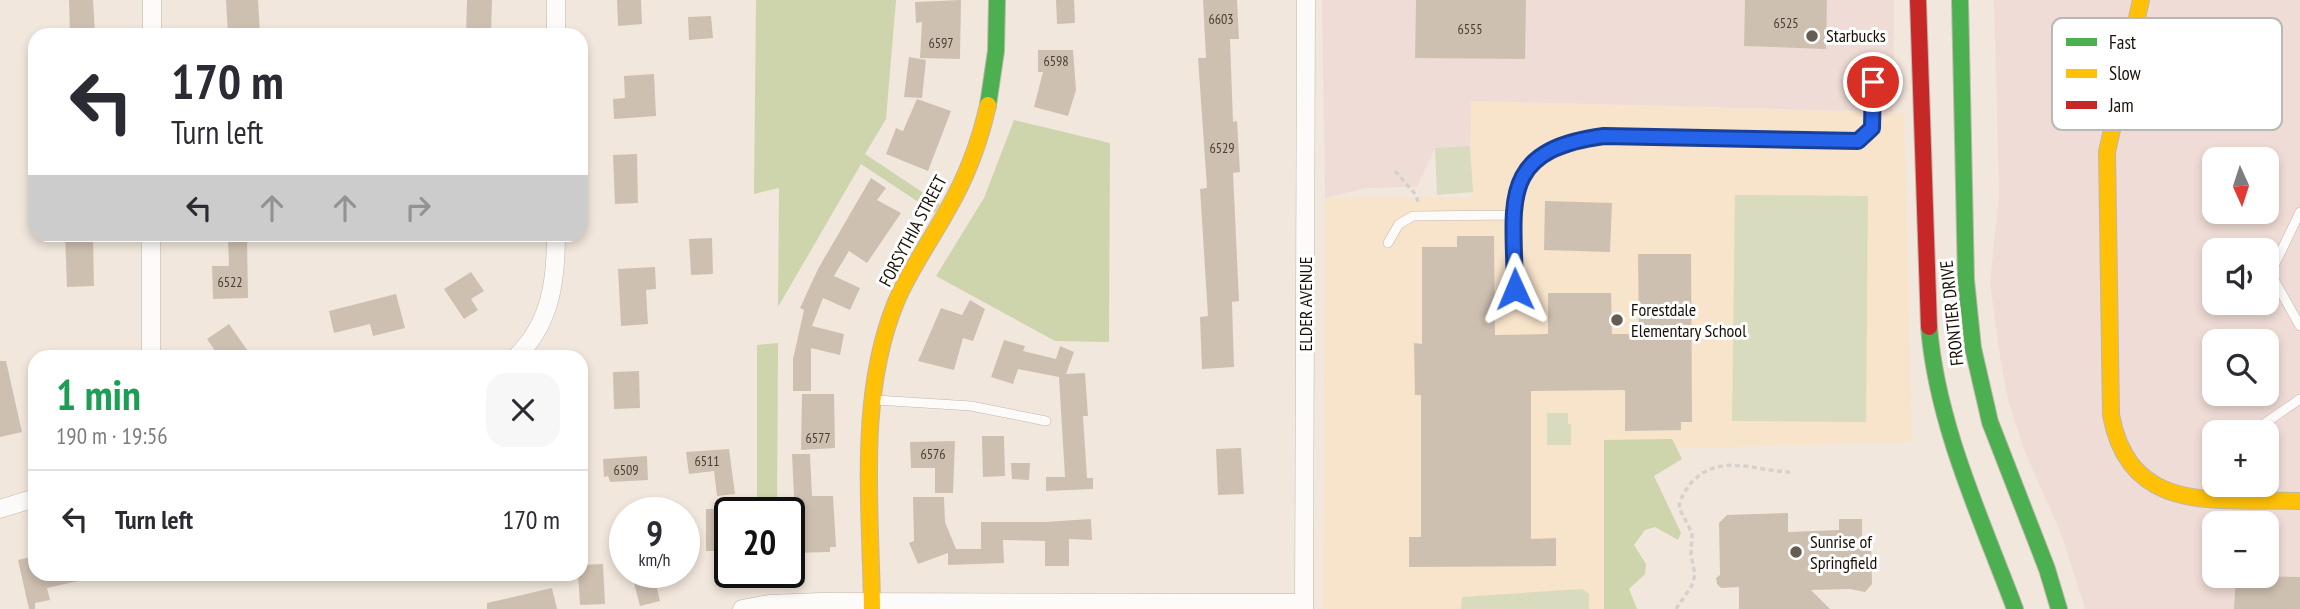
<!DOCTYPE html>
<meta charset="utf-8">
<style>
body{margin:0;font-family:"PT Sans Narrow",sans-serif;background:#f7f7f7;color:#2b2b33;height:100vh;display:flex;flex-direction:column;font-size:26px;white-space:nowrap}
*{box-sizing:border-box;margin:0}
p{font-size:23px;color:#7c7c81}
.icon{flex:none;width:38px;height:38px;fill:none;stroke:currentColor;stroke-width:2;stroke-linecap:round;stroke-linejoin:round}
.map{position:relative;flex:1;overflow:hidden}
.side{position:absolute;left:28px;top:350px;width:560px;height:231px;display:flex;flex-direction:column;background:#fff;border-radius:21px;box-shadow:0 4px 10px #0003}
.side>*{flex:none}
.top-card{position:absolute;left:28px;top:28px;width:560px;height:214px;border-radius:21px;box-shadow:0 4px 10px #0003;background:#fff;color:#2b2b33;overflow:hidden}
.needle{width:46px;rotate:177deg}
.buttons{position:absolute;left:2202px;top:147px;display:grid;gap:14px}
.buttons a{display:grid;place-items:center;width:77px;height:77px;border-radius:14px;background:#fff;box-shadow:0 4px 10px #0003;font-size:35px}
.speed{position:absolute;left:609px;top:497px;display:flex;gap:14px;font-size:35px;font-weight:700;text-align:center}
.speed>*{display:grid;place-content:center;width:91px;height:91px;border-radius:50%;background:#fff;box-shadow:0 4px 10px #0003;line-height:1}
.speed small{font-size:18px;font-weight:400}
.speed .limit{border:4px solid #111;border-radius:10px;background:#fff;color:#111}
.pin{position:absolute;display:grid;place-items:center;width:60px;height:60px;color:#fff;margin:-30px;border:4px solid #fff;border-radius:50%;box-shadow:0 2px 7px #0007}
.me{position:absolute;width:77px;margin:-38px;rotate:359deg;stroke-linejoin:round;filter:drop-shadow(0 0 5px #0008)}
.turn{display:flex;align-items:center;gap:24px;height:147px;padding:0 28px;font-size:32px}
.turn .icon{width:91px;height:91px;stroke-width:2.5}
.turn b{display:block;font-size:49px;line-height:60px}
.lanes{display:flex;align-items:center;height:66px;padding:0 28px;background:#0003;justify-content:center;gap:35px;direction:ltr}
.lanes .off{opacity:.35}
.round{display:grid;place-items:center;flex:none;width:74px;height:74px;border-radius:21px;background:#f7f7f7}
.summary{display:flex;align-items:center;justify-content:space-between;height:119px;padding:0 28px}
h1{font-size:42px;font-weight:700;line-height:52px;color:#1e9e55}
ul{padding:0;list-style:none}
li{display:flex;align-items:center;gap:21px;height:98px;padding:0 28px;border-top:2px solid #e1e1e2}
li div{flex:1}
li b{display:block;font-size:26px}
li em{font-style:normal}
.map>svg:first-child{display:block}
.commercial{fill:#f0dcd6;fill-rule:evenodd}
.built{fill:#f8e3cb}
.green{fill:#d8dbbe}
.forest{fill:#ced4ab}
.building{fill:#cec0b1}
.lines{fill:none;stroke-linecap:round;stroke-linejoin:round}
.lane-casing{stroke:#bfb6ad;stroke-width:10}
.street-casing{stroke:#bfb6ad;stroke-width:19}
.fast-casing{stroke:#bfb6ad;stroke-width:18}
.slow-casing{stroke:#bfb6ad;stroke-width:18}
.jam-casing{stroke:#bfb6ad;stroke-width:18}
.path{stroke:#d5d2ce;stroke-width:3.5;stroke-dasharray:5 3.5;stroke-linecap:butt}
.lane{stroke:#fdfbfa;stroke-width:9}
.street{stroke:#fdfbfa;stroke-width:18}
.fast{stroke:#4caf50;stroke-width:16}
.slow{stroke:#ffc107;stroke-width:16}
.jam{stroke:#c62828;stroke-width:16}
.route-casing{stroke:#184099;stroke-width:18}
.route{stroke:#2563eb;stroke-width:12}
.poi-dot{fill:#655c52;stroke:#fff;stroke-width:2.5}
.labels{text-anchor:middle;stroke-width:6;stroke-linejoin:round;paint-order:stroke}
.number-label{font-size:14px;fill:#463d32}
.poi-label{font-size:18px;fill:#191107;stroke:#fff;text-anchor:start}
.street-label{font-size:18px;fill:#191107;stroke:#fff}
.key{fill:#fff;stroke:#bab8b5;stroke-width:2}
.key-label{font-size:19px;fill:#191107}
</style>
<div class="map">
<svg width="2300" height="609" viewBox="0 0 2300 609">
<rect width="100%" height="100%" fill="#f2e7dc"/>
<!-- commercial -->
<path class="commercial" d="M1322 0H1894L1893 112 1472 101 1470 146 1435 148 1417 187 1367 188 1325 198Z
M1994 0H2300V609H2085L2062 536 2024 450 2008 400 1999 351 1990 282 1999 197ZM2214 159H2266V212H2214ZM2214 250H2266V303H2214ZM2214 341H2266V394H2214ZM2214 432H2266V485H2214ZM2214 523H2266V576H2214Z"/>
<!-- built -->
<path class="built" d="M1471 101 1904 113 1912 442 1614 450 1616 609H1323L1325 198 1471 197Z"/>
<!-- green -->
<path class="green" d="M1470 146 1473 192 1437 195 1435 148Z
M1735 195 1868 196 1866 422 1732 421Z
M1547 413H1568V424H1571V445H1547Z
M1582 589 1589 594V609H1461L1462 597Z"/>
<!-- forest -->
<path class="forest" d="M756 0H896L886 119 865 154 940 204 935 213 861 164 778 307 779 188 754 194Z
M1014 120 1110 143 1109 342 1055 341 936 276 984 198Z
M778 343 777 513H757V345Z
M1672 439 1682 459 1654 476 1681 533 1678 540 1655 527 1645 530 1634 545 1646 564 1645 574 1629 589 1637 609H1604V440Z"/>
<!-- building -->
<path class="building" d="M69 0H93L95 33 70 34Z
M226 0H258L260 33 228 34Z
M467 0H492L491 35H466Z
M617 0H641L642 24 618 26Z
M961 0 960 59 920 58 922 22 916 23 915 2Z
M1056 0H1074L1075 23 1057 24Z
M1203 0H1237L1239 39H1230L1233 122 1237 121 1240 172 1233 173 1239 301 1232 302 1234 367 1202 369 1200 317 1208 316 1200 189 1207 188 1198 58H1206Z
M1416 0H1526L1525 59 1415 58Z
M1745 0H1827L1826 49 1744 46Z
M711 16 713 38 689 40 688 17Z
M1038 50H1073L1076 90 1068 116 1034 107 1043 72H1038Z
M909 57 926 60 922 98 904 97Z
M654 74 656 116 614 119 613 99 625 98 624 76Z
M917 99 951 111 928 171 886 154 896 128 903 131Z
M637 154 638 203 615 204 613 155Z
M871 178 886 188 877 200 901 213 867 263 849 251 834 276 860 288 850 310 823 298 812 326 844 334 840 355 811 348V391H793V359L804 310 800 308 818 269Z
M1545 201 1612 203 1610 252 1544 250Z
M65 234H93L94 286 67 287Z
M1457 236H1494L1495 335 1548 334V293H1611L1612 334H1639L1638 254H1691L1692 422H1681V430L1625 431V390L1531 391V539L1556 538V566L1409 567V537H1421V395H1415L1414 343 1422 344V247H1457Z
M247 238 248 298 213 299 212 266H229L228 239Z
M712 238 713 274 691 275 689 239Z
M655 267 656 289 646 290 648 324 621 326 618 269Z
M471 272 484 291 471 299 478 310 464 319 444 289Z
M396 294 405 328 373 336 370 324 334 333 329 311Z
M970 300 985 309 973 341 963 338 954 370 918 361 941 308 962 315Z
M229 324 252 357H219L207 339Z
M1004 340 1025 346 1023 351 1056 359 1060 346 1074 352 1066 374 1085 373 1088 416H1083L1087 478H1093V489L1046 491V477H1065L1059 377 1018 369 1013 384 991 377Z
M0 361H6L22 432 0 437Z
M639 371 640 408 614 409 613 372Z
M802 394H834L835 448 801 450Z
M982 436H1004L1005 476 983 477Z
M955 441 953 493H935V468H911L910 442Z
M1241 448 1244 494 1218 495 1216 449Z
M729 449 735 494 717 496 714 471 689 474 686 452Z
M792 454H810L812 496H833L836 547H830V552L791 553 794 497Z
M647 456 648 480 610 482 608 476 604 477 603 459Z
M1011 463H1030L1029 480 1012 479Z
M913 497H944L945 522 956 549H981V522H1045L1091 519 1092 540 1069 539V566H1045V541L1003 540 1004 563 948 565V553L918 564 909 543 914 541Z
M706 509H719L720 551H706Z
M1788 513V532L1839 530V519H1862V538H1871L1872 584 1865 592 1850 589 1811 590 1830 609H1739V587L1721 588 1717 584 1716 578 1720 575 1719 523 1727 515Z
M35 556V574H83V580L47 588 50 600 35 603V609H29L18 560Z
M603 564 605 604 580 605 578 574H581V565Z
M631 572H653L660 601 640 606Z
M2236 576 2300 577V609H2234Z
M552 588 557 609H487V603Z"/>
<g class="lines">
<defs>
<path id="lane" d="M2300 212 2273 268V278L2300 326
M1515 215C1515 204 1514 191 1518 181 1530 151 1575 140 1604 136L1858 141 1872 129 1873 82
M1388 243 1399 224 1413 216 1515 215V288
M876 400 971 406 1046 421
M2252 432 2300 399"/>
<path id="street" d="M556 0V35
M152 35V0
M151 234V357
M516 357C551 323 556 281 556 234
M0 509 35 498
M742 609 769 604 821 602 1304 603
M1304 609 1306 0"/>
<path id="fast" d="M1960 0 1966 280 1973 348 1990 422 2047 569 2059 609
M988 105 996 51 997 0
M1929 327C1937 425 1981 518 2015 609"/>
<path id="slow" d="M2141 0 2107 152 2111 415C2130 517 2219 498 2300 501
M872 609C871 509 857 397 896 302 910 269 931 240 948 209 967 176 980 141 988 105"/>
<path id="jam" d="M1918 0 1929 327"/>
</defs>
<!-- lane casing -->
<use href="#lane" class="lane-casing"/>
<!-- street casing -->
<use href="#street" class="street-casing"/>
<!-- fast casing -->
<use href="#fast" class="fast-casing"/>
<!-- slow casing -->
<use href="#slow" class="slow-casing"/>
<!-- jam casing -->
<use href="#jam" class="jam-casing"/>
<!-- path -->
<path class="path" d="M1395 171 1416 195 1418 202
M1676 609 1691 587 1695 575 1691 555 1692 533 1679 508C1680 498 1685 491 1691 483 1719 452 1754 471 1790 472"/>
<!-- lane -->
<use href="#lane" class="lane"/>
<!-- street -->
<use href="#street" class="street"/>
<!-- fast -->
<use href="#fast" class="fast"/>
<!-- slow -->
<use href="#slow" class="slow"/>
<!-- jam -->
<use href="#jam" class="jam"/>
</g>
<g class="lines">
<defs>
<path id="route" d="M1515 289C1514 203 1497 150 1604 136L1858 141 1872 128 1873 82"/>
</defs>
<!-- route casing -->
<use href="#route" class="route-casing"/>
<!-- route -->
<use href="#route" class="route"/>
</g>
<!-- markers -->
<g class="poi-dot">
<circle cx="1812" cy="36" r="7"/>
<circle cx="1617" cy="320" r="7"/>
<circle cx="1796" cy="552" r="7"/>
</g>
<g class="labels">
<!-- number labels -->
<g class="number-label">
<text x="1221" y="24">6603</text>
<text x="1786" y="28">6525</text>
<text x="1470" y="34">6555</text>
<text x="941" y="48">6597</text>
<text x="1056" y="66">6598</text>
<text x="1222" y="153">6529</text>
<text x="230" y="287">6522</text>
<text x="818" y="443">6577</text>
<text x="933" y="459">6576</text>
<text x="707" y="466">6511</text>
<text x="626" y="475">6509</text>
</g>
<!-- poi labels -->
<g class="poi-label">
<text x="1826" y="42">Starbucks</text>
<text x="1631" y="316">Forestdale<tspan x="1631" dy="21">Elementary School</tspan></text>
<text x="1810" y="548">Sunrise of<tspan x="1810" dy="21">Springfield</tspan></text>
</g>
<!-- street labels -->
<g class="street-label">
<text transform="translate(913 231) rotate(-62)" y="6">FORSYTHIA STREET</text>
<text transform="translate(1306 304) rotate(-90)" y="6">ELDER AVENUE</text>
<text transform="translate(1952 313) rotate(-96)" y="6">FRONTIER DRIVE</text>
</g>
</g>
<!-- legend -->
<rect x="2052" y="18" width="230" height="112" rx="10" class="key"/>
<rect x="2066" y="38" width="31" height="8" fill="#4caf50"/>
<rect x="2066" y="69" width="31" height="9" fill="#ffc107"/>
<rect x="2066" y="101" width="31" height="8" fill="#c62828"/>
<g class="key-label">
<text x="2109" y="49">Fast</text>
<text x="2109" y="80">Slow</text>
<text x="2109" y="112">Jam</text>
</g>
</svg>
<div class="buttons">
<a><svg class="needle" viewBox="-14 -14 28 28"><path d="M0-13l5 13h-10z" fill="#e53935"/><path d="M0 13l5-13h-10z" fill="#7c7c81"/></svg></a>
<a><svg class="icon" aria-label="sound" viewBox="0 0 24 24"><path d="M4 9h4l5-4v14l-5-4H4zM17 9q2 3 0 6"/></svg></a>
<a><svg class="icon" aria-label="search" viewBox="0 0 24 24"><circle cx="10" cy="10" r="6"/><path d="M15 15l6 6"/></svg></a>
<a>+</a>
<a>−</a>
</div>
<div class="speed"><div>9<small>km/h</small></div><div class="limit">20</div></div>
<div class="pin" style="left:1873px;top:82px;background:#d93025"><svg class="icon" aria-label="arrive" viewBox="0 0 24 24"><path d="M6 21V4h12l-3 4 3 4H6"/></svg></div>
<svg class="me" style="left:1515px;top:289px" viewBox="-20 -20 40 40"><path d="M0-17L14 15 0 8-14 15z" fill="#2563eb" stroke="#fff" stroke-width="4"/></svg>
<div class="top-card">
<div class="turn"><svg class="icon" aria-label="left" viewBox="0 0 24 24"><path d="M17 20v-9H6M10 6l-5 5 5 5"/></svg><div><b>170 m</b>Turn left</div></div>
<div class="lanes"><svg class="icon" aria-label="left" viewBox="0 0 24 24"><path d="M17 20v-9H6M10 6l-5 5 5 5"/></svg><svg class="icon off" aria-label="ahead" viewBox="0 0 24 24"><path d="M12 20V5M6 11l6-6 6 6"/></svg><svg class="icon off" aria-label="ahead" viewBox="0 0 24 24"><path d="M12 20V5M6 11l6-6 6 6"/></svg><svg class="icon off" aria-label="right" viewBox="0 0 24 24"><path d="M7 20v-9h11M14 6l5 5-5 5"/></svg></div>
</div>
<section class="side">
<div class="summary"><div><h1>1 min</h1><p>190 m · 19:56</p></div><a class="round"><svg class="icon" aria-label="close" viewBox="0 0 24 24"><path d="M6 6l12 12M18 6L6 18"/></svg></a></div>
<ul>
<li><svg class="icon" aria-label="left" viewBox="0 0 24 24"><path d="M17 20v-9H6M10 6l-5 5 5 5"/></svg><div><b>Turn left</b></div><em>170 m</em></li>
</ul>
</section>
</div>
